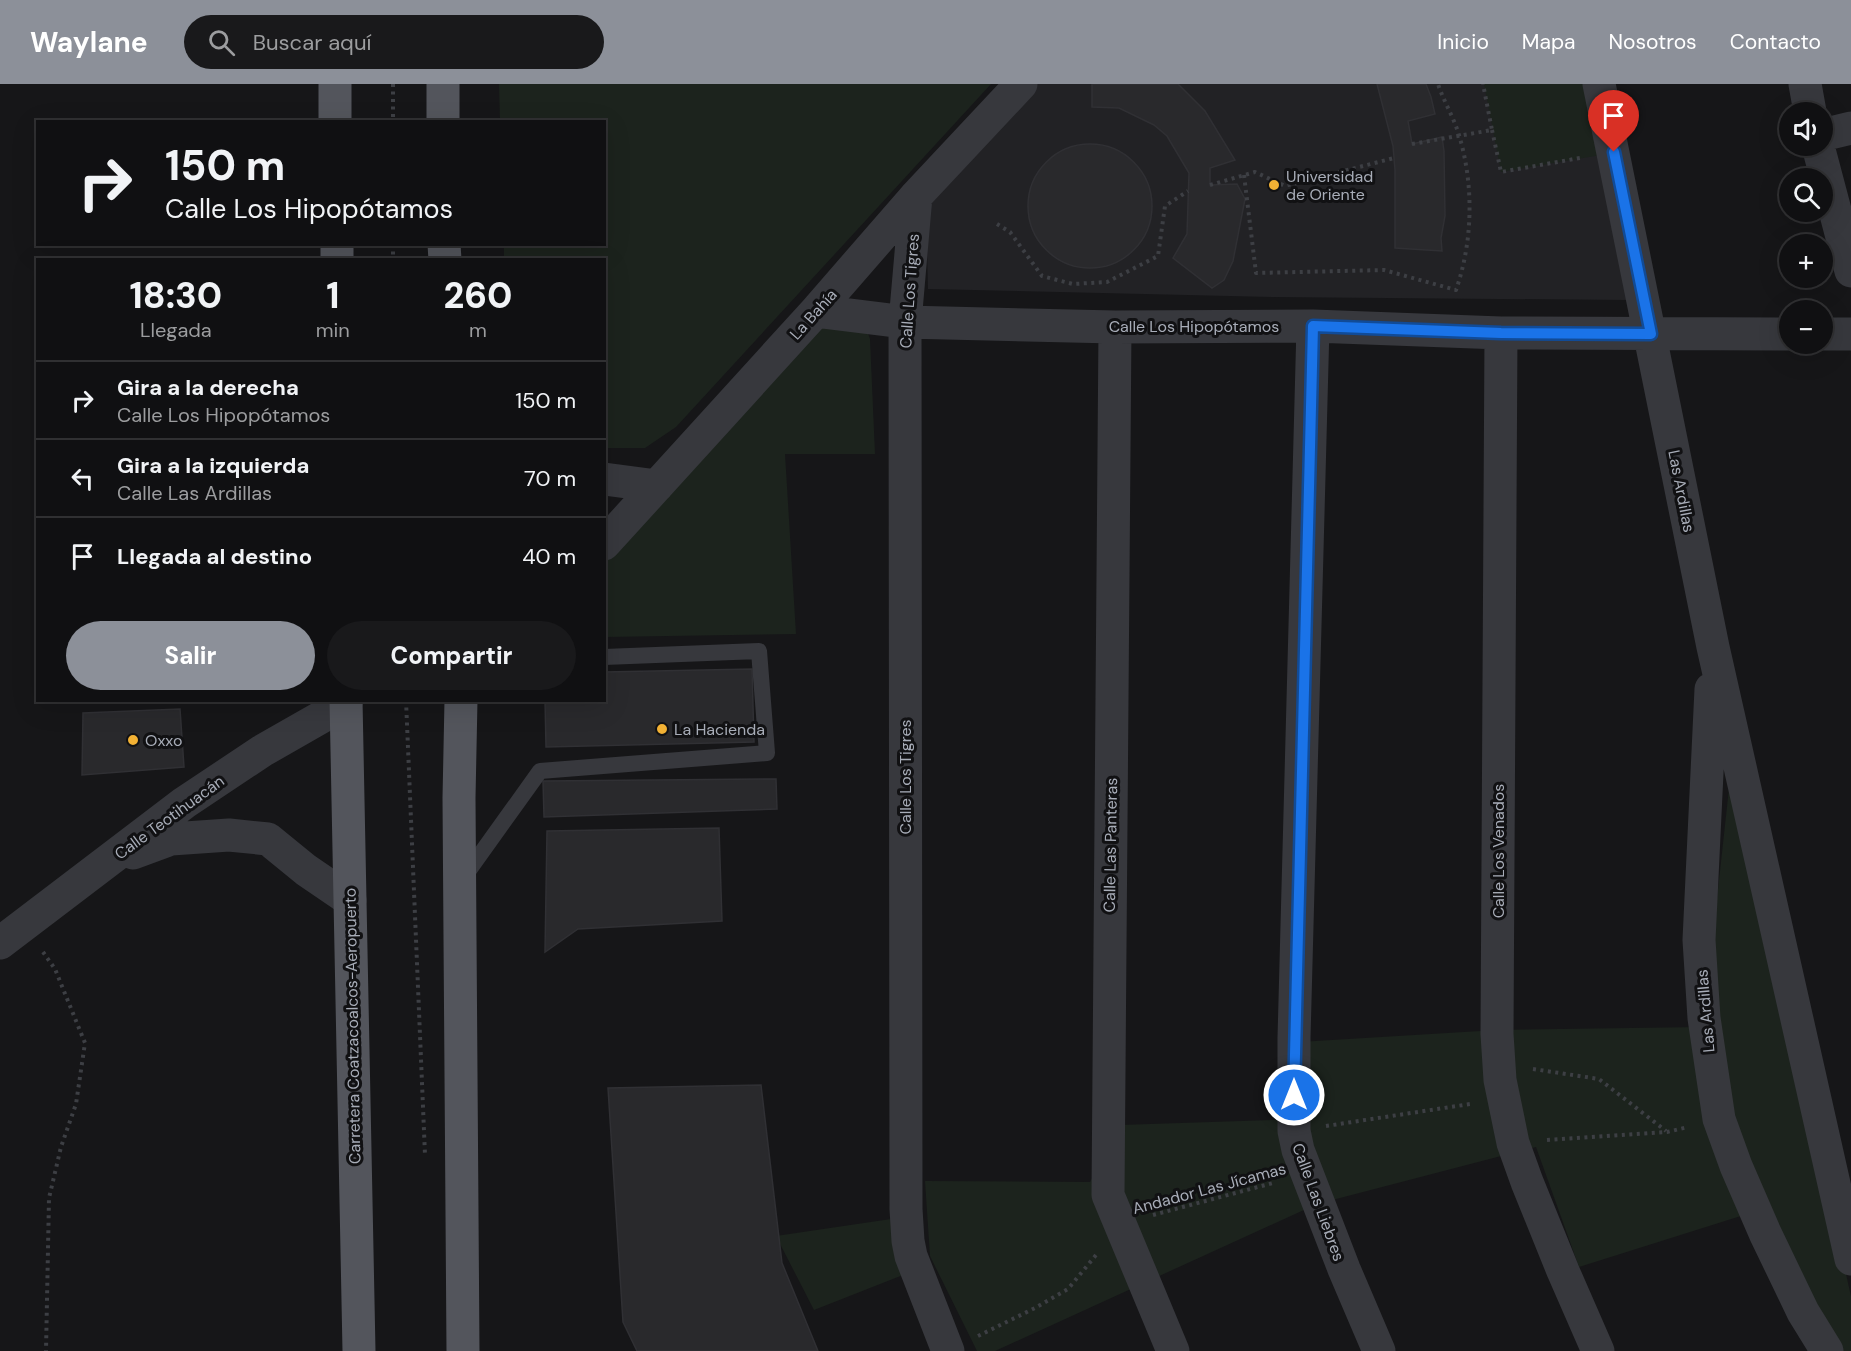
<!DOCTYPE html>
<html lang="es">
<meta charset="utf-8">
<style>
body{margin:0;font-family:"DM Sans",sans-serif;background:#19191b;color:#f1f3f6;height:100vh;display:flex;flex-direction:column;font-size:22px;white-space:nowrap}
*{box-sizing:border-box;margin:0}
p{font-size:20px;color:#9c9d9f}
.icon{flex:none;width:33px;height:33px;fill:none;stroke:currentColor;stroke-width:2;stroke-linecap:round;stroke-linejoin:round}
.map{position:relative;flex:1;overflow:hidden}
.details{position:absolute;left:36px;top:174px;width:570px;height:444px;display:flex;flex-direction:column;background:#101012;border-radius:0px;box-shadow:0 6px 24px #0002,0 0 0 2px #303032}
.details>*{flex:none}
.guide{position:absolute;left:36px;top:36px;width:570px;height:126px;border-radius:0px;box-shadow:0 6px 24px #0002,0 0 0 2px #303032;background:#101012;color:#f1f3f6;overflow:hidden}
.controls{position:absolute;left:1779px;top:18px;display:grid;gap:12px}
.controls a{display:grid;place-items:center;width:54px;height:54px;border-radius:50%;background:#101012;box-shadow:0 6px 24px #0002,0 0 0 2px #303032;font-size:30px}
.pin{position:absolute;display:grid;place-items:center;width:51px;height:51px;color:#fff;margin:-62px -26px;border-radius:50% 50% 50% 0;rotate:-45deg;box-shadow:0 0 6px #0007}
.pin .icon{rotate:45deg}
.me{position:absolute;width:66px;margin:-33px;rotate:0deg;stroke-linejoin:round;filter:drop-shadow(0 0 4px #0008)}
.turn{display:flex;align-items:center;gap:21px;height:126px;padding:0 30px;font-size:27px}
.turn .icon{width:78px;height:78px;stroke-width:2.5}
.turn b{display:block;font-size:42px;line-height:51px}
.eta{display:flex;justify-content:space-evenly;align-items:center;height:102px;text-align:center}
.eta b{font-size:36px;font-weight:800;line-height:42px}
.action{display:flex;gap:12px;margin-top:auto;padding:12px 30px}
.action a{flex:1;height:69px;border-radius:36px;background:#8c9099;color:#fff;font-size:24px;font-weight:800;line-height:69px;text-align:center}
.action a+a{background:#19191b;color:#f1f3f6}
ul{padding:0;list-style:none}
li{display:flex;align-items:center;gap:18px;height:78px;padding:0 30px;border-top:2px solid #303032}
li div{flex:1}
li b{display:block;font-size:22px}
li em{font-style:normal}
header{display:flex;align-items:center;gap:36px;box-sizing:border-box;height:84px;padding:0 30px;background:#8c9099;color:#fff}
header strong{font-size:28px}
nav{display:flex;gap:33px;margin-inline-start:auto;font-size:21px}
.search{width:420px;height:54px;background:#19191b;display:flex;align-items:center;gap:15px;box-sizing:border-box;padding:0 21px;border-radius:33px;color:#9c9d9f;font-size:22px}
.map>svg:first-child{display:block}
.built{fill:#222225}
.green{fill:#1c231d}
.building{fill:#29292c;stroke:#303034;stroke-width:1.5}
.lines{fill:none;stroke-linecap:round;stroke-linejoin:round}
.path{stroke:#3d3f44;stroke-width:4;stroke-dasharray:3 4.5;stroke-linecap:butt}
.lane{stroke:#37383d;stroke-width:16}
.street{stroke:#37383d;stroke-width:33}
.primary{stroke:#53555c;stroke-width:33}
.route-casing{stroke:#114b97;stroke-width:15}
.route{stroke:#1a73e8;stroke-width:10}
.poi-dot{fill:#f2b134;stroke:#111113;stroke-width:2}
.labels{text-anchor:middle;stroke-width:6;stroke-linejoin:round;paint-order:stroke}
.poi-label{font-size:16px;fill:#a8adb8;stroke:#111113;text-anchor:start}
.street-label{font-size:16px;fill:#a8adb8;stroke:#111113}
</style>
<header>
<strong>Waylane</strong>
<div class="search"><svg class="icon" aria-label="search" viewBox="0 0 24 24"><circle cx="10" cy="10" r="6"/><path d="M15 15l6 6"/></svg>Buscar aquí</div>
<nav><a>Inicio</a><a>Mapa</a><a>Nosotros</a><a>Contacto</a></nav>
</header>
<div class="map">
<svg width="1851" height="1267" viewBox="0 0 1851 1267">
<rect width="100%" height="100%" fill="#161618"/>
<!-- built -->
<path class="built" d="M1033 0H1587L1628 216 1273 213 928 205 926 121Z"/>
<!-- green -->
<path class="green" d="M499 0H991L676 343 645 364H605L604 176 504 175V161L604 160V38L500 37Z
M1484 0H1587L1601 71 1501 88Z
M810 238 866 244 870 255 875 370H785L796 550 605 553V479Z
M1731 686 1851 1212V1267H1834L1763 1125 1579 1183 1536 1063 1317 1120 995 1267H977L930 1172 925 1097 1090 1098 1120 1041 1299 1035V958L1497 946 1703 943Z
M891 1135 903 1191 814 1226 776 1152Z"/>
<!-- building -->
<path class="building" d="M1092 0H1178L1205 27 1235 76 1210 84V101L1237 100 1245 115 1233 177 1224 196 1212 204 1173 174 1187 150 1189 89 1167 52 1154 41 1119 24 1092 23Z
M1377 0H1426L1431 13 1435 30 1408 37 1412 60 1442 53 1444 67 1445 132 1441 154 1442 167 1395 164V86L1393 62Z
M1028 122a62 62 0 1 1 124 0a62 62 0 1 1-124 0Z
M752 585 754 658 546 663 545 616H604V588Z
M180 625 184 683 82 691 83 629Z
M776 695 777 725 544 733 543 697Z
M719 744 722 837 578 845 545 868 547 747Z
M761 1001 782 1179 818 1267H637L623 1238 608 1004Z"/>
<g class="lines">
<!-- path -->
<path class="path" d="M393 0V38
M1492 46 1501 88 1580 74
M1412 60 1492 46 1483 0
M1244 91 1256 189 1384 186 1456 206C1473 157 1474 101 1459 51 1454 34 1444 18 1438 0
M1210 101 1255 88 1285 102 1394 74
M997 140 1010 148 1042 192 1073 200 1107 198 1158 172 1165 122 1188 107
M393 160V176
M406 616 425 1071
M43 868 55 885 85 959 76 1020 61 1063 49 1114 46 1267
M1533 985 1599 995 1666 1047
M1326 1042 1470 1020
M1547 1056 1667 1048 1688 1043
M1153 1131 1273 1099
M978 1252 1035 1224 1068 1205 1096 1171"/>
<!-- lane -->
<path class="lane" d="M464 793 540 687 767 669 759 567 604 573"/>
<!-- street -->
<path class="street" d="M1599 0 1713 563 1851 1175
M1805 0 1810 28
M1822 51 1851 44
M1818 62 1851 187
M916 112 905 238 906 1125 908 1157 911 1172 948 1267
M816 227 905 238 1115 243 1313 242 1501 249 1790 250
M1313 242 1294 954V1047L1298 1066 1344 1185 1379 1267
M1115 243 1108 1111 1173 1267
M1501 249 1497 950 1500 996 1513 1059 1527 1098 1563 1187 1598 1267
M1822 250H1851
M604 395 657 402
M604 460 816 227 916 112 1021 0
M1711 605 1699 856 1704 934 1719 1035 1736 1082 1765 1149 1803 1228 1827 1267
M133 769 171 755 229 751 268 755 306 786 350 816
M0 859 184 719 262 667 346 619"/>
<!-- primary -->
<path class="primary" d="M335 0V38
M443 0V38
M337 160V176
M444 160 445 176
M346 616 359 1267
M461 616 459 714 463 1267"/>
</g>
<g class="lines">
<defs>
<path id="route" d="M1294 1011 1313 242 1501 249 1651 250 1614 68"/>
</defs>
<!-- route casing -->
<use href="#route" class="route-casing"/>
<!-- route -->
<use href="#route" class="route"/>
</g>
<!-- markers -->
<g class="poi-dot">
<circle cx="1274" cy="101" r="6"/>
<circle cx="662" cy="645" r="6"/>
<circle cx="133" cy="656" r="6"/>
</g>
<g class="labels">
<!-- poi labels -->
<g class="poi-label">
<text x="1286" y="98">Universidad<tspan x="1286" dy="18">de Oriente</tspan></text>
<text x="674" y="651">La Hacienda</text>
<text x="145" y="662">Oxxo</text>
</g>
<!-- street labels -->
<g class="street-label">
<text transform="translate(909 207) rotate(-86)" y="6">Calle Los Tigres</text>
<text transform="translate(813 230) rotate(-48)" y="6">La Bahía</text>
<text x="1194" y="248">Calle Los Hipopótamos</text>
<text transform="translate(1682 407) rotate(79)" y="6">Las Ardillas</text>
<text transform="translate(905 693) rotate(-90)" y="6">Calle Los Tigres</text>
<text transform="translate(169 733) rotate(-36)" y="6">Calle Teotihuacán</text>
<text transform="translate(1110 761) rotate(-89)" y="6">Calle Las Panteras</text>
<text transform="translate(1498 767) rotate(-90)" y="6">Calle Los Venados</text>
<text transform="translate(1705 927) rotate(-95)" y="6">Las Ardillas</text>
<text transform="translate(352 942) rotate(-91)" y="6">Carretera Coatzacoalcos-Aeropuerto</text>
<text transform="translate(1209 1104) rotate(-15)" y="6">Andador Las Jícamas</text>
<text transform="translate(1319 1118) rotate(70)" y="6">Calle Las Liebres</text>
</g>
</g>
</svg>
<div class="controls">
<a><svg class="icon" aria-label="sound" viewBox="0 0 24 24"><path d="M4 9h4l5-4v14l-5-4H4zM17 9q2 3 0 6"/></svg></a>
<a><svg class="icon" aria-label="search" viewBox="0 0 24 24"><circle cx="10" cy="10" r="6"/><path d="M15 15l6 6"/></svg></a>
<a>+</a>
<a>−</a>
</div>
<div class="pin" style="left:1614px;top:68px;background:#d93025"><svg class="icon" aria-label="arrive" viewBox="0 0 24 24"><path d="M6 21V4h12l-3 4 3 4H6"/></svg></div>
<svg class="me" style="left:1294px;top:1011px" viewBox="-20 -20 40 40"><circle r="17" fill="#1a73e8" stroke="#fff" stroke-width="3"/><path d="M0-11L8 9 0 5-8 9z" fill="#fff"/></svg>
<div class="guide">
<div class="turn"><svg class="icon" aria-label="right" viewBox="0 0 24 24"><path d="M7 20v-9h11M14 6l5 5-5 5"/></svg><div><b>150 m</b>Calle Los Hipopótamos</div></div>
</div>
<section class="details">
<div class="eta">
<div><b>18:30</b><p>Llegada</p></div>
<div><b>1</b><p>min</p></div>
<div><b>260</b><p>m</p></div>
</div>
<ul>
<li><svg class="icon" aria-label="right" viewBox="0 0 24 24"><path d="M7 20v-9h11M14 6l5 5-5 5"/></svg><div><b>Gira a la derecha</b><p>Calle Los Hipopótamos</p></div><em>150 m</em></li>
<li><svg class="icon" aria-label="left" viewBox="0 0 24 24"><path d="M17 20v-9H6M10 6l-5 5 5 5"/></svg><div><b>Gira a la izquierda</b><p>Calle Las Ardillas</p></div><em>70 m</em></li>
<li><svg class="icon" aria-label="arrive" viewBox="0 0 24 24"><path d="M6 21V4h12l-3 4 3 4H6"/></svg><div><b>Llegada al destino</b></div><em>40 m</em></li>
</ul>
<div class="action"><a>Salir</a><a>Compartir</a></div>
</section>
</div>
